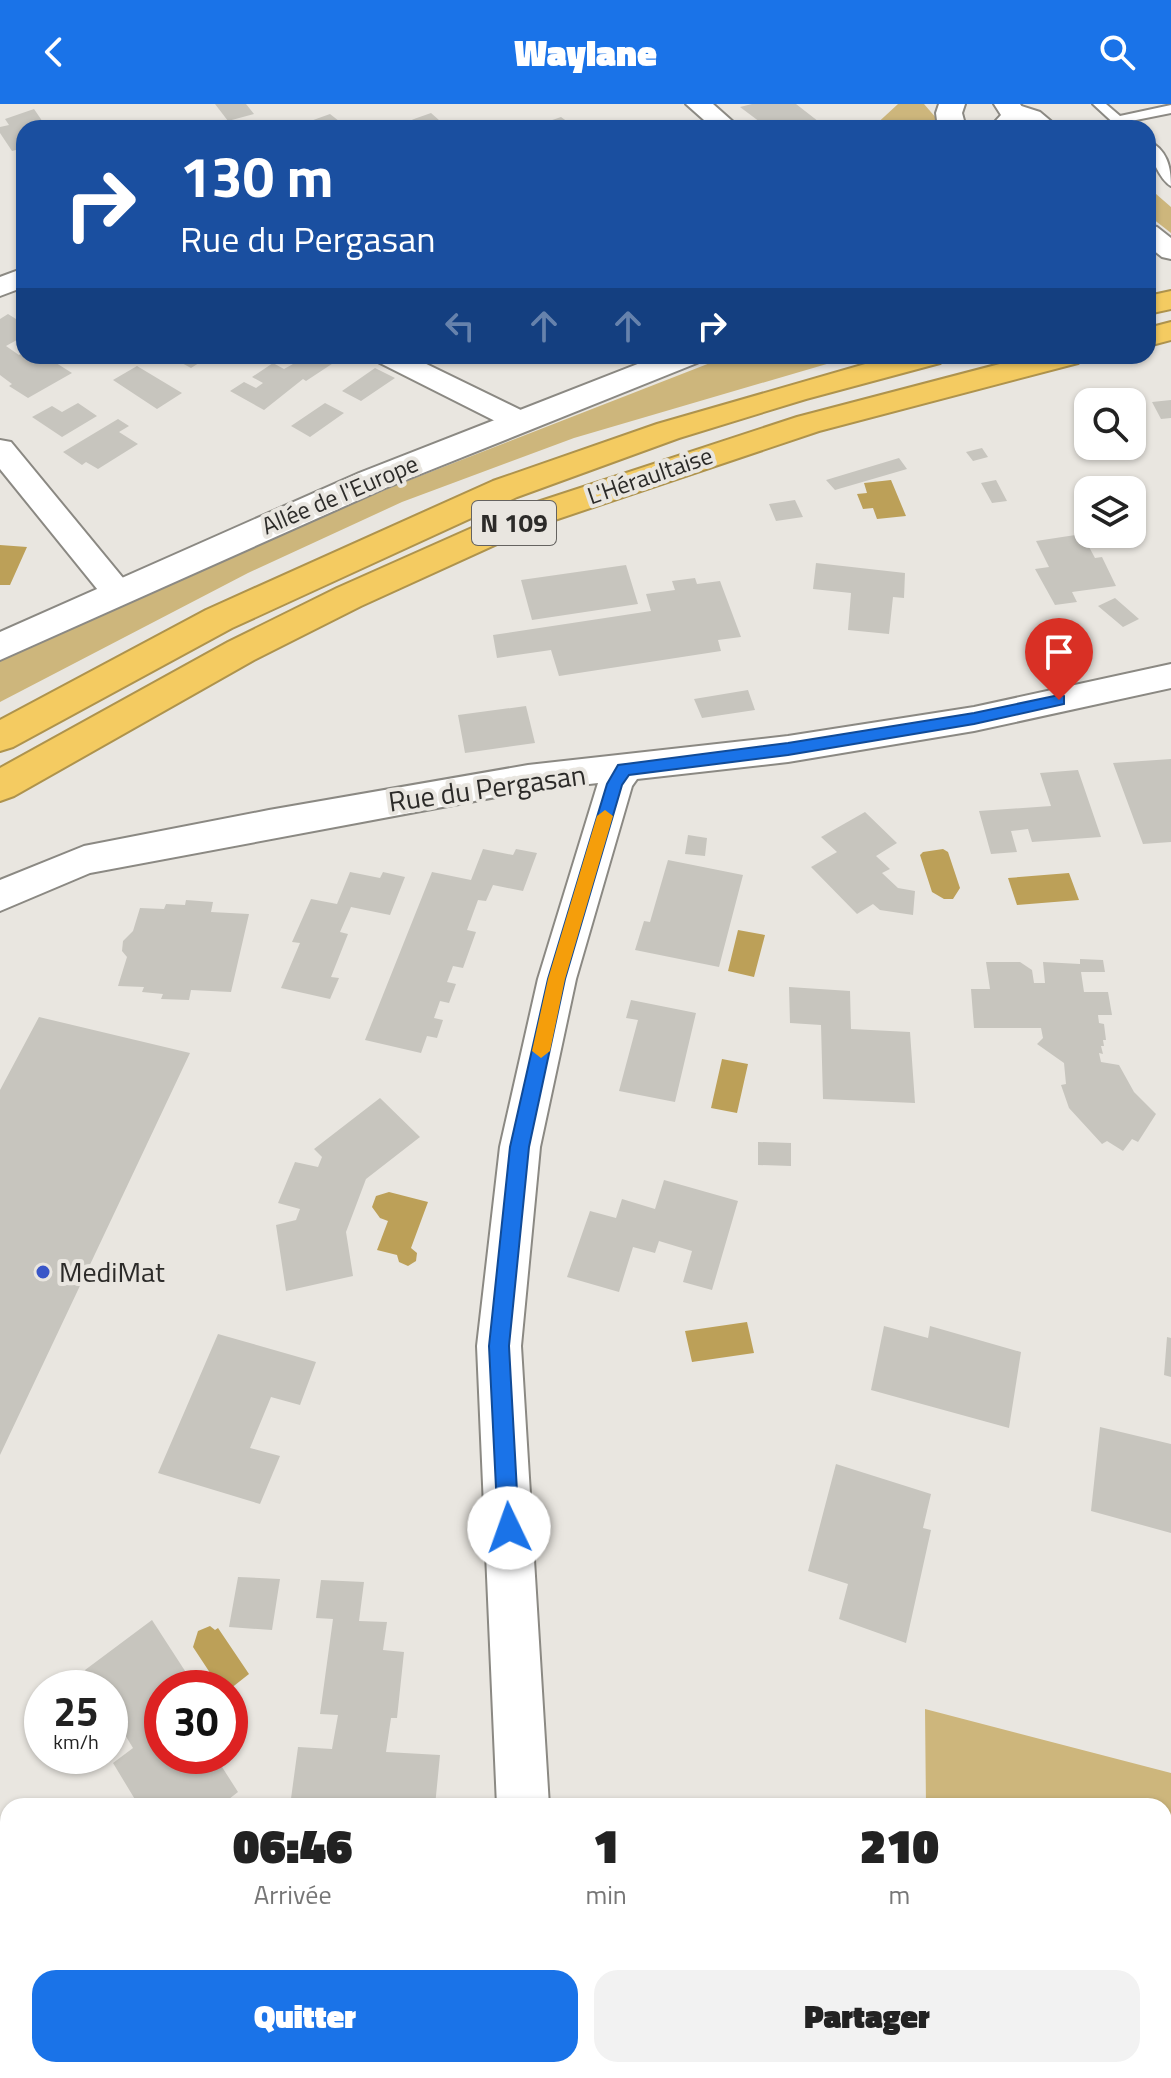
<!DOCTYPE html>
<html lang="fr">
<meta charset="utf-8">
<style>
body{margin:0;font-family:"Titillium Web",sans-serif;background:#f2f2f2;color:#222;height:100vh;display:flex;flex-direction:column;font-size:30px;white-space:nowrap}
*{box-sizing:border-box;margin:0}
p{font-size:26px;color:#767676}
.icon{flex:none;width:44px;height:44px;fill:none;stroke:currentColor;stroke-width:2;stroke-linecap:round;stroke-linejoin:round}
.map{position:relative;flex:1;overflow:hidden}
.sheet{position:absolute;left:0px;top:1694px;width:1172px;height:280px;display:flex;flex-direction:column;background:#fff;border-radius:24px 24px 0 0;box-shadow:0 2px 6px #0004}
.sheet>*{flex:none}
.guide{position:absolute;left:16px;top:16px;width:1140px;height:244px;border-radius:24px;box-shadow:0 2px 6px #0004;background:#1a4fa0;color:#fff;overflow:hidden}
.controls{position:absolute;left:1074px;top:284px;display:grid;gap:16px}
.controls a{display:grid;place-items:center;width:72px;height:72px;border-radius:16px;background:#fff;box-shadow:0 2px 6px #0004;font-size:40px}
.speed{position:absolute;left:24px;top:1566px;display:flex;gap:16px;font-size:40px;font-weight:700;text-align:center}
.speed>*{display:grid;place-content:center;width:104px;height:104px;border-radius:50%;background:#fff;box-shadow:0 2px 6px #0004;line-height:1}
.speed small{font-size:20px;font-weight:400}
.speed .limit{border:12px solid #d22;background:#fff;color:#111}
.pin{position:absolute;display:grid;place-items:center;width:68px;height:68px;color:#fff;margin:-82px -34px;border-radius:50% 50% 50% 0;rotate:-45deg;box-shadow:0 0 8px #0007}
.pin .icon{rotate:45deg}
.me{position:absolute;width:88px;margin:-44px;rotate:357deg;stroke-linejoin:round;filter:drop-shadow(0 0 6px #0008)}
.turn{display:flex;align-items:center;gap:28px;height:168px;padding:0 32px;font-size:36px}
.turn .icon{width:104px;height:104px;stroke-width:2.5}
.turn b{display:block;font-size:56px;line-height:68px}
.lanes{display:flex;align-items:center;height:76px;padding:0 32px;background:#0003;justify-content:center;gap:40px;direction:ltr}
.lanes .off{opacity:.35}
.eta{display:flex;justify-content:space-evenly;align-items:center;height:136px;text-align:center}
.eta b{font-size:48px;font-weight:800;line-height:56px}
.primary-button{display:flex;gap:16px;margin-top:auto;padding:16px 32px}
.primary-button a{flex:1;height:92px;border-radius:24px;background:#1a73e8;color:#fff;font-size:32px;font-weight:800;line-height:92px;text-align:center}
.primary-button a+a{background:#f2f2f2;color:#222}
header{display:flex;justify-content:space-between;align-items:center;height:104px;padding:0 32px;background:#1a73e8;color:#fff;font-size:36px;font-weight:800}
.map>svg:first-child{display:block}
.green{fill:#cdb67c}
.water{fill:#bca058}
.building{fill:#c7c5be}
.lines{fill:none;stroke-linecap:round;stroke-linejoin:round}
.lane-casing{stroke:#8b8983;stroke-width:4}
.street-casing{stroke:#8b8983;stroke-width:4}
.secondary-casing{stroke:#8b8983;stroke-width:4}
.highway-casing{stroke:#ae934d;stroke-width:4}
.lane{fill:#fff;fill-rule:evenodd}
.street{fill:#fff;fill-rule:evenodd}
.secondary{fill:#fff;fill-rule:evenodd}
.highway{fill:#f4cb61;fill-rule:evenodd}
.route{fill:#1a73e8;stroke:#114b97;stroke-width:2}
.slow{fill:#f59e0b}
.poi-dot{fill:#3956c8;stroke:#e9e6e0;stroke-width:3}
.labels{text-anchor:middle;stroke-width:8;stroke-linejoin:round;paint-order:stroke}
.far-street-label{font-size:24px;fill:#2c2b29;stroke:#e9e6e0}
.shield{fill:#e9e6e0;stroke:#656360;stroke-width:2}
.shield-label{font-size:26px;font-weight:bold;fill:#2c2b29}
.street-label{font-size:28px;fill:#2c2b29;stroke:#e9e6e0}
.poi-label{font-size:28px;fill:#2c2b29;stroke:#e9e6e0;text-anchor:start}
</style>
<header><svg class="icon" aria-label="back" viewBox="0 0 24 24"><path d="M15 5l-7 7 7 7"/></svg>Waylane<svg class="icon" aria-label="search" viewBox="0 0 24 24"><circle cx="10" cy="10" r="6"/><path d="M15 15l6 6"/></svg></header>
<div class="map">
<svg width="1171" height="1974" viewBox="0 0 1171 1974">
<rect width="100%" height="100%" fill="#e9e6e0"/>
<!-- green -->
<path class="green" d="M898 0H924L937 15 939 24H872Z
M1148 83 1171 103V129L1148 111Z
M728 252H854L574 334 402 398 248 469 0 598V556L234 449 397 381Z
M925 1605 1171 1669V1974H945L944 1966H1164V1702H926Z"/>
<!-- water -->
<path class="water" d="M891 376 906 412 877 415 873 404 863 405 857 390 867 389 864 379Z
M0 441 27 443 10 481H0Z
M943 745 948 748 960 784 953 795H944L932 788 920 751 923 748Z
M1069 769 1079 796 1017 801 1008 774Z
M738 826 765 831 754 873 728 867Z
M722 955 748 960 737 1009 711 1004Z
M389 1088 428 1098 411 1144 417 1149 416 1157 408 1162 399 1158 397 1151 377 1146 388 1117 380 1114 372 1103 376 1092Z
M747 1218 754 1249 692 1258 685 1227Z
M210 1522 215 1526 218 1524 249 1570 230 1585 220 1584 193 1543 198 1527Z"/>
<!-- building -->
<path class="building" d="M215 0H246L254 10 228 17Z
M752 0H796L823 21 813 24H768L740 3Z
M34 5 47 24H24V44L12 47 0 29V23L9 21 5 15Z
M431 9 448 24H394L414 15Z
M330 10 344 21 291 24Z
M561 13 572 21 578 20 583 24H529Z
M8 210 24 220 17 225 24 232 6 242 19 251 24 248V252H45L72 269 28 294 9 282 12 280 0 271V215Z
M169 252H210L191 264Z
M283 252H344L306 277 303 275 264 306 230 287 244 278 256 284 263 279 252 273 273 259 284 265 293 260 281 254Z
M137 262 182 289 157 305 113 276Z
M375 264 395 274 361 297 342 287Z
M1171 296V314L1161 315 1152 298Z
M78 299 97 312 62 333 32 313 52 302 62 308Z
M325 299 344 309 310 333 291 322Z
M118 315 129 322 119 328 138 340 98 365 86 358 82 361 63 348Z
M982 344 988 353 973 357 966 348Z
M899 354 907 365 835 386 826 376Z
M996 376 1007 397 992 399 981 379Z
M795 396 803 413 776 417 769 400Z
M1082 430 1095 454 1102 453 1116 482 1072 488 1077 498 1055 501 1035 465 1049 463 1036 437Z
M816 459 905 469 904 494 893 493 889 530 848 526 851 489 813 485Z
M626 461 638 500 532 516 521 476Z
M695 474 697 480 720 477 741 533 718 536 721 547 559 572 551 546 497 554 493 531 651 507 646 490 675 486 672 477Z
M1115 494 1139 515 1123 523 1098 502Z
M748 586 755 606 702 614 694 595Z
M526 602 535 639 465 649 458 611Z
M1171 655V738L1143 740 1113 659Z
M1078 666 1101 733 1032 738 1028 725 1011 727 1017 748 991 750 979 707 1051 702 1040 669Z
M865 708 897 739 876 752 890 765 882 769 898 784 915 787 913 811 880 806 873 800 857 810 811 763 837 748 821 733Z
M688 731 707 734 705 752 685 750Z
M483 745 513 751 516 745 537 749 523 787 493 781 486 797 478 796 467 826 476 828 463 864 453 862 447 878 456 880 449 899 440 897 434 914 443 916 437 934 427 932 421 949 365 936 432 768 471 776Z
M668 756 743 771 719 863 635 846 644 817 650 818Z
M350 768 380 774 383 768 405 773 390 811 351 803 340 828 348 830 331 873 339 874 330 895 281 884 300 839 292 838 311 795 337 800Z
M186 796 213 798 211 808 249 810 231 888 191 886 189 896 161 895 163 890 142 888 144 883 118 882 127 853 122 847 123 837 133 827 140 804 164 805 166 800 185 801Z
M1080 855 1103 856 1105 868H1081L1084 888H1108L1112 911H1098L1099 919 1104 920 1106 936H1103L1104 942H1101L1103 950 1099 949 1101 958 1119 961 1134 988 1156 1010 1138 1038 1132 1035 1123 1047 1107 1037 1102 1040 1069 1004 1061 981 1066 980 1064 959 1037 940 1043 934 1041 924H974L971 885H990L986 858H1020L1032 866 1034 879H1045L1043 858 1080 860Z
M789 883 850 887 851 925 910 928 915 999 823 995 821 921 790 919Z
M631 896 696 909 675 998 619 987 638 916 626 914Z
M39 913 190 949 0 1351V986Z
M380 994 420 1033 366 1075 346 1128 353 1172 286 1187 276 1121 296 1116 300 1105 278 1099 295 1058 318 1063 322 1053 314 1045Z
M758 1038 791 1039V1062L758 1061Z
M664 1076 738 1097 712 1186 683 1178 692 1147 659 1137 655 1149 633 1143 619 1188 567 1173 590 1107 616 1114 622 1095 655 1105Z
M884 1222 928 1234 930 1222 1021 1248 1009 1324 871 1286Z
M218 1230 316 1258 300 1301 271 1293 250 1344 280 1352 260 1400 158 1369Z
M1167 1233 1171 1234V1273L1164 1271Z
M1100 1323 1171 1340V1429L1091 1407Z
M836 1360 931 1390 923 1424 931 1426 906 1539 839 1515 848 1480 808 1467Z
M238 1473 280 1475 272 1526 229 1523Z
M321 1476 364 1478 359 1517 387 1518 383 1546 404 1548 397 1614H391L386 1648 440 1651 435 1702H290L298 1643 332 1645 338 1611 320 1610 333 1515 316 1514Z
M152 1516 187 1570 176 1578 180 1584H162V1652H215L238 1688 220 1702H156L153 1698 139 1702 113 1659 133 1644 110 1606V1584H97L85 1566Z
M656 1966H725V1974H656Z"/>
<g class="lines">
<defs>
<path id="lane" d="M1093 0H1106L1120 12 1171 1V9L1126 18 1132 24H1119Z
M1148 37C1167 45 1171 63 1171 82 1160 76 1148 49 1148 37Z"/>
<path id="street" d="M686 0H713L740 24H713Z
M1015 0 1040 8 1059 24C1040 24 1015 24 1002 7L1005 2Z
M1148 121 1157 123 1171 134V155L1162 153 1148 142Z
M24 164V183L0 192V173Z
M374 252H410L529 310 534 317 529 324 519 326 509 324 378 258Z
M0 336 11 338 128 480 133 488 128 496 117 499 106 496 0 365Z
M1171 560V584L974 627 788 658 637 675 632 682 576 875 540 1043 521 1242 549 1702H497L477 1242 500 1043 538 875 598 679 528 687 90 769 0 807V776L84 742 269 706 528 661 788 632 974 603Z
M476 1966H532L531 1974H475Z"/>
<path id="secondary" d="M939 0H965L962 9 966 24H938L936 9Z
M994 0H1020L1028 12 1018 24H989L1001 11Z
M658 252H702L697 259 383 385 0 556V528L359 369Z"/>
<path id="highway" d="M1171 187V205L1148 210V192Z
M1171 218V236L1148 242V224Z
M893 252H945L940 259 806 295 679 334 517 393 232 524 13 643 0 647V616L206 506 493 377 657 320Z
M1030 252H1083L1078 259 819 327 534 423 361 502 254 556 14 692 0 697V664L228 538 337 484 510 407 797 313Z"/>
</defs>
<!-- lane casing -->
<use href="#lane" class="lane-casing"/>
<!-- street casing -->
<use href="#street" class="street-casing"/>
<!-- secondary casing -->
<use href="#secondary" class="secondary-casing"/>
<!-- highway casing -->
<use href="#highway" class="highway-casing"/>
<!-- lane -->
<use href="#lane" class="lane"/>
<!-- street -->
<use href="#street" class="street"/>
<!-- secondary -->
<use href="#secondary" class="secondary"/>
<!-- highway -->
<use href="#highway" class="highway"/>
</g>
<!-- route -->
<path class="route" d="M1059 591 1064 592V600L974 620 788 651 629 671 622 681 565 875 529 1043 509 1242 519 1424 516 1432 509 1435 501 1432 498 1424 489 1242 510 1043 548 875 607 680 618 661 788 639 974 609Z"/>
<!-- slow -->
<path class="slow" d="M605 706 613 712 565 875 550 947 541 954 532 947 548 875 597 712Z"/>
<!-- markers -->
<circle class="poi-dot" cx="43" cy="1168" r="8"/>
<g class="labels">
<!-- far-street labels -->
<g class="far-street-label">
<text transform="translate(650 372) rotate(-19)" y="8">L'Héraultaise</text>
<text transform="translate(340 391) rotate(-23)" y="8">Allée de l'Europe</text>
</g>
<!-- shield labels -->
<rect class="shield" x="472" y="397" width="84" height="44" rx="6"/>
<g class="shield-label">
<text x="514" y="428">N 109</text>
</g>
<!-- street labels -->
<g class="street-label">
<text transform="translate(487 684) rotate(-8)" y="10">Rue du Pergasan</text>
</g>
<!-- poi labels -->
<g class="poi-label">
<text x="59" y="1178">MediMat</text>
</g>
</g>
</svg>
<div class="controls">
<a><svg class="icon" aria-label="search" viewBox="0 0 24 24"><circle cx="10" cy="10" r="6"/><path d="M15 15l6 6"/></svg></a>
<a><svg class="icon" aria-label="layers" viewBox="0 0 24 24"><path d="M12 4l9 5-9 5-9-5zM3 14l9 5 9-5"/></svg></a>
</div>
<div class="speed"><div>25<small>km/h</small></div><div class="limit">30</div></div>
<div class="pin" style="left:1059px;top:596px;background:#d93025"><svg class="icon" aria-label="arrive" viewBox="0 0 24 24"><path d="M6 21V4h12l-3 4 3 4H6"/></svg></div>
<svg class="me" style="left:509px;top:1424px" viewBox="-20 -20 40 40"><circle r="19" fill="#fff"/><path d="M0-13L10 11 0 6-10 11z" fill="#1a73e8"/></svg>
<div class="guide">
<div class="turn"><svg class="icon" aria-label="right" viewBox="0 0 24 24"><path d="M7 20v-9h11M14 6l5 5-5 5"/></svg><div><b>130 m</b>Rue du Pergasan</div></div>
<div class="lanes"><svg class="icon off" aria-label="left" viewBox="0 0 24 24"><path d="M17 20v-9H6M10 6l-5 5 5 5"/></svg><svg class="icon off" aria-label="ahead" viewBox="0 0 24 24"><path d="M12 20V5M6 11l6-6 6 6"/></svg><svg class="icon off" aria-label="ahead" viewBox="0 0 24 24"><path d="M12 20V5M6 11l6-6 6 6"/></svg><svg class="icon" aria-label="right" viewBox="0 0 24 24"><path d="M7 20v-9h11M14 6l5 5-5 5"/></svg></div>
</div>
<section class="sheet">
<div class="eta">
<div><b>06:46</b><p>Arrivée</p></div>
<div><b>1</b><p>min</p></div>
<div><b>210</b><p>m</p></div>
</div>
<div class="primary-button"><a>Quitter</a><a>Partager</a></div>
</section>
</div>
